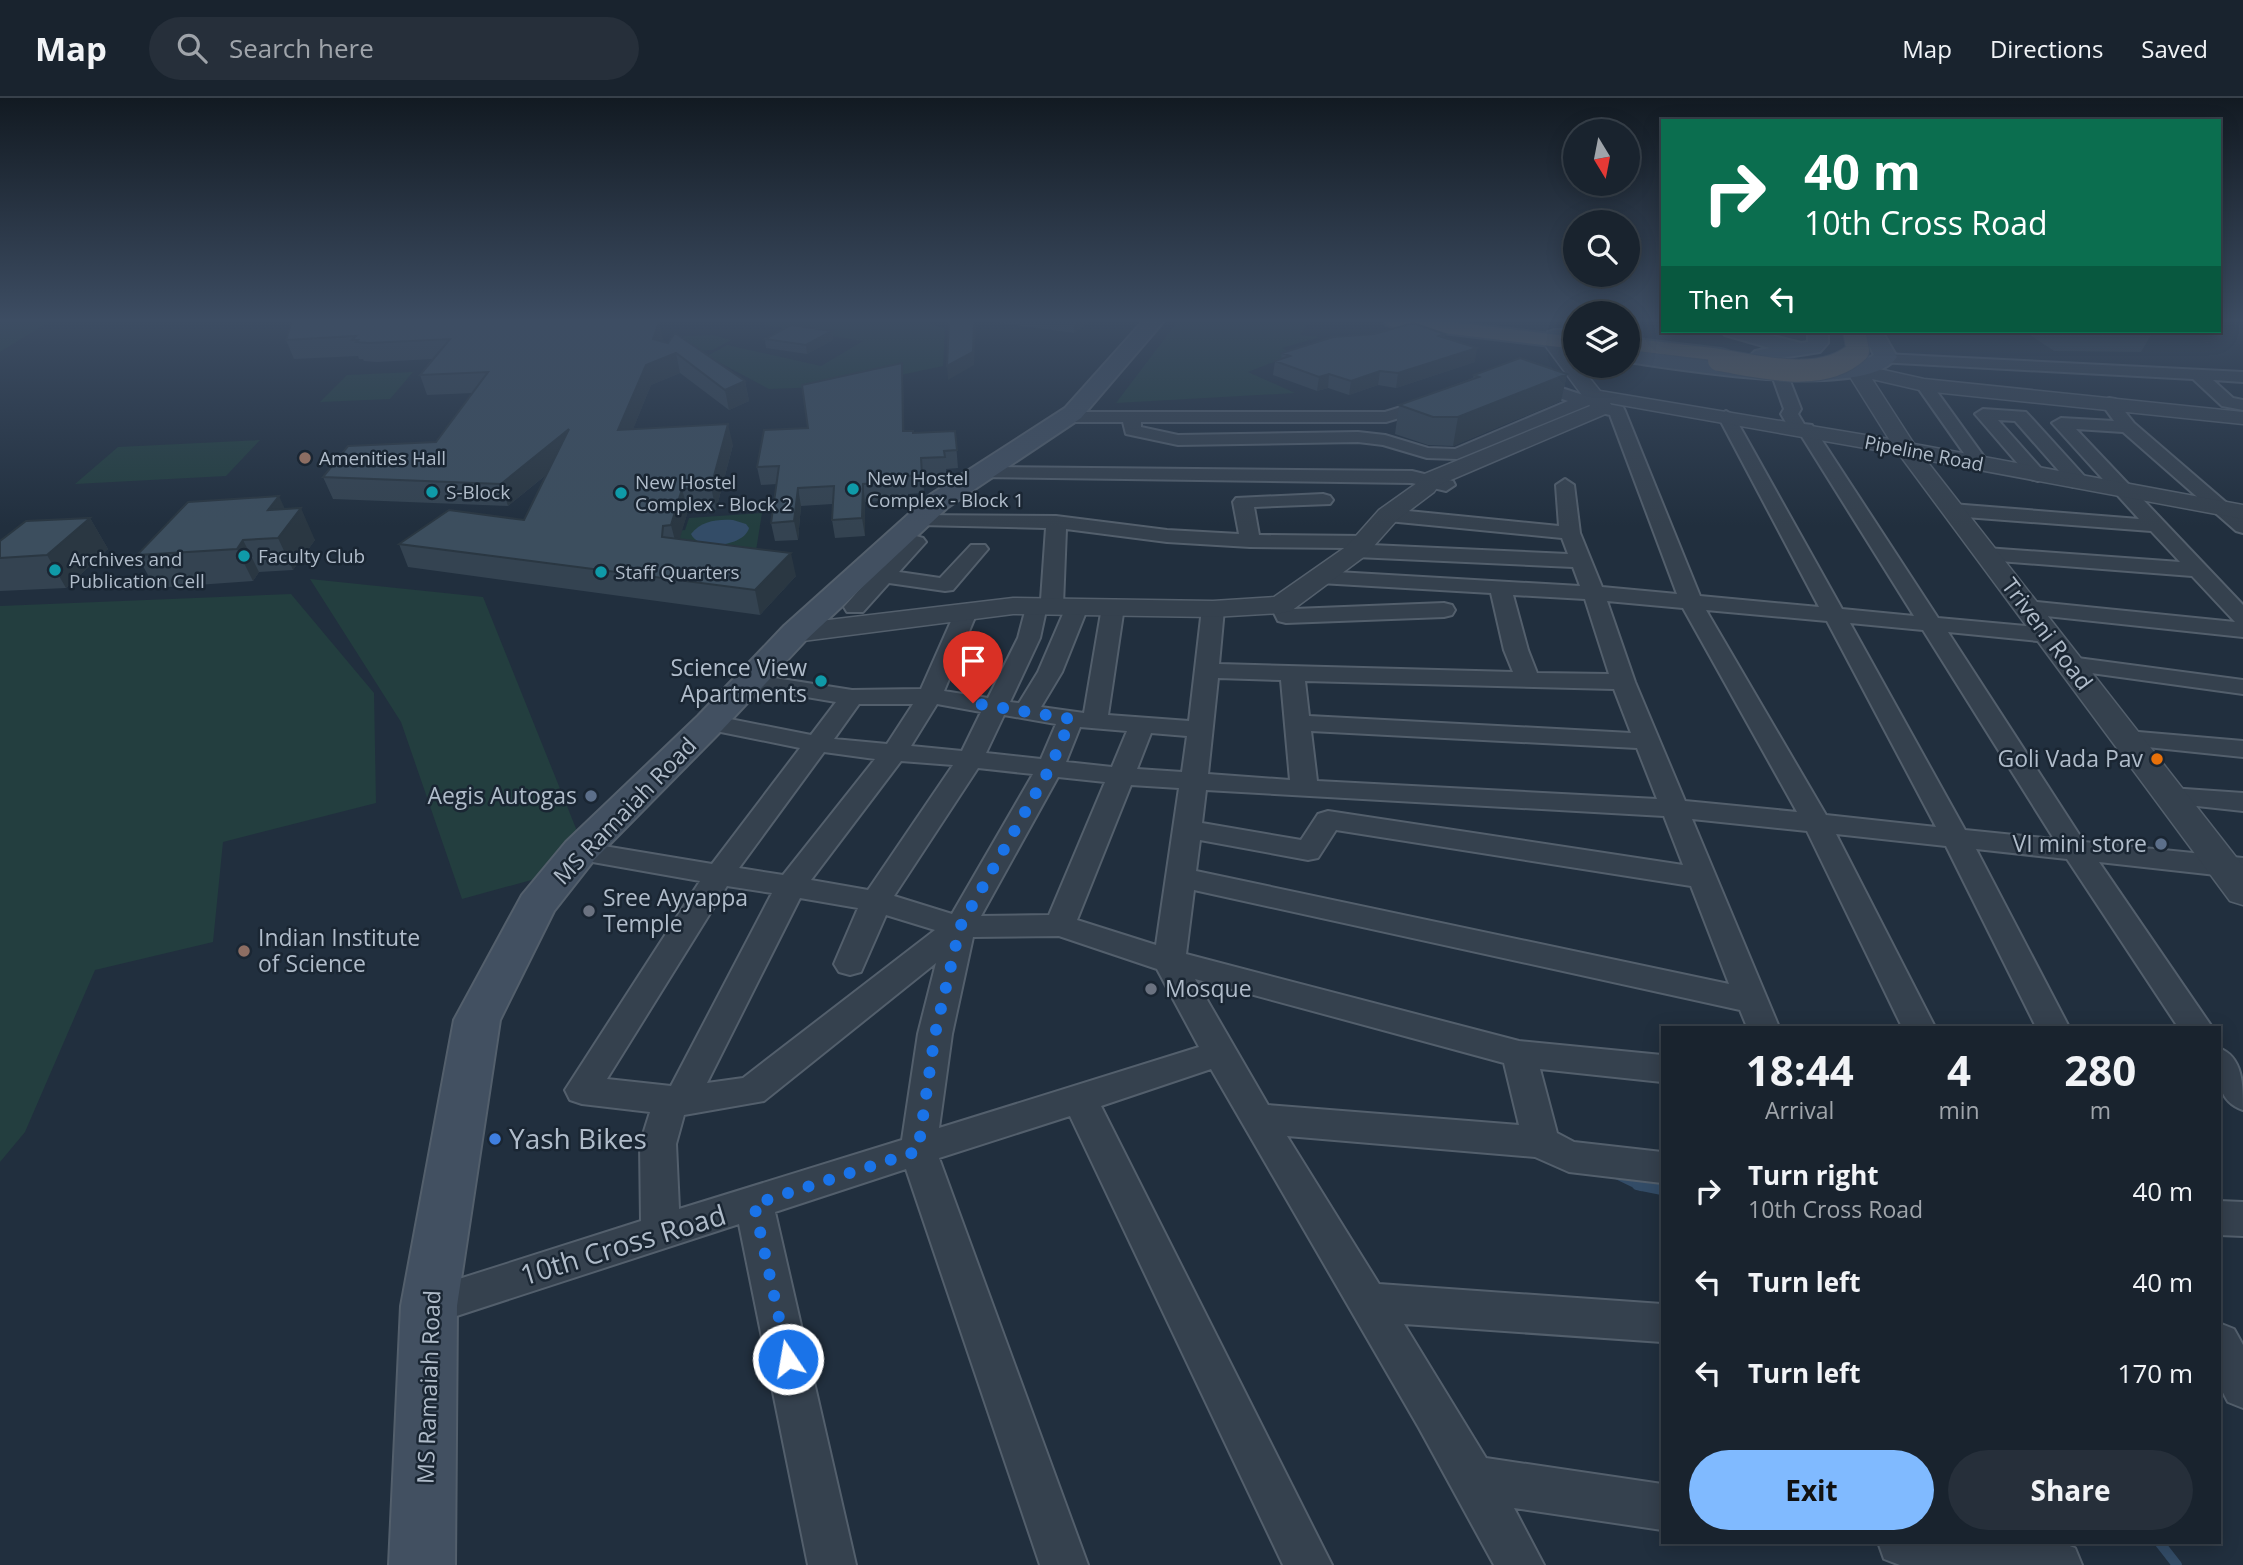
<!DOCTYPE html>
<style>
body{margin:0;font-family:"Open Sans",sans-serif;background:#262f3a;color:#f1f3f6;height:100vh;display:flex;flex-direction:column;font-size:26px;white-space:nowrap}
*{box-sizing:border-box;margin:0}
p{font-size:23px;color:#9fa4aa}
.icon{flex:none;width:38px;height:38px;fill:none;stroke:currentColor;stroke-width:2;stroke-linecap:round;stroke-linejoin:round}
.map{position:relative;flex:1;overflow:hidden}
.drawer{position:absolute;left:1661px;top:928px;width:560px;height:518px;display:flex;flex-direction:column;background:#19232e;border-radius:0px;box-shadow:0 4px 18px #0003,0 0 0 2px #37404a}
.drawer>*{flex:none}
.top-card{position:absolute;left:1661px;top:21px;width:560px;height:214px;border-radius:0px;box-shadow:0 4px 18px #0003,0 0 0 2px #37404a;background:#0b6e4f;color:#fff;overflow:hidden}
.needle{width:46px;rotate:170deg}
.tools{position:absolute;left:1563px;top:21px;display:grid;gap:14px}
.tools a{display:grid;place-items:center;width:77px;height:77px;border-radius:50%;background:#19232e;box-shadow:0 4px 18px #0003,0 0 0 2px #37404a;font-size:35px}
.pin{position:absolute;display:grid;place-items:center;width:60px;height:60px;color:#fff;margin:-72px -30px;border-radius:50% 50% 50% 0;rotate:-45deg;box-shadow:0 0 7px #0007}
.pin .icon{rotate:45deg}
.me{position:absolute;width:77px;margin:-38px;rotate:348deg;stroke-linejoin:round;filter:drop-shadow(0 0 5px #0008)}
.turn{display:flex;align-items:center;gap:24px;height:147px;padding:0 28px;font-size:32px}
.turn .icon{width:91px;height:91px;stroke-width:2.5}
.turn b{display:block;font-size:49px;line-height:60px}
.then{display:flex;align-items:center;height:66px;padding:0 28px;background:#0003;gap:14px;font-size:26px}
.eta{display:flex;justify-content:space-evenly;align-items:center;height:119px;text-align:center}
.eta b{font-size:42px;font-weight:700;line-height:49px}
.primary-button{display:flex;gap:14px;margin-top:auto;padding:14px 28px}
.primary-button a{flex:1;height:80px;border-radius:42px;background:#80baff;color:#111;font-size:28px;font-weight:700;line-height:80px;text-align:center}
.primary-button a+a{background:#262f3a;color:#f1f3f6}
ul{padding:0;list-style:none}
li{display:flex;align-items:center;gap:21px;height:91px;padding:0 28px}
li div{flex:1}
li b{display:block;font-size:26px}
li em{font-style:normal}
header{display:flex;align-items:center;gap:42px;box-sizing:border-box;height:98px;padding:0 35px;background:#19232e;border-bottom:2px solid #37404a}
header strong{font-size:33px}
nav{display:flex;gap:38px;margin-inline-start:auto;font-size:24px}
.search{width:490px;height:63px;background:#262f3a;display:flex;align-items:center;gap:18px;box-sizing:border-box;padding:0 24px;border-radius:38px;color:#9fa4aa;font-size:26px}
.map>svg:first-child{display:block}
.green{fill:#233e3f}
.water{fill:#334c67}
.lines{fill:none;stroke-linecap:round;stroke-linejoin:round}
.stream-far1{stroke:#334c67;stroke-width:8}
.stream{stroke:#334c67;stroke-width:10}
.minor-casing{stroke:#535f6c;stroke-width:4}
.tertiary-casing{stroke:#535f6c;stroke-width:3}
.secondary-casing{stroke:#535f6c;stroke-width:4}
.trunk-casing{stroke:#404c59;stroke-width:4}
.minor{fill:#35414e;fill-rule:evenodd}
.tertiary{fill:#35414e;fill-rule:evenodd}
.secondary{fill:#425061;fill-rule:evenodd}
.trunk{fill:#646260;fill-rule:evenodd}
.trunk-bridge-casing{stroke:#404c59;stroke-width:24;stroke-linecap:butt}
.trunk-bridge{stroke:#646260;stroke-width:22}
.wall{fill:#344351}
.shaded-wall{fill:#2a3742}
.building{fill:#3c4e5e;stroke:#2a3742;stroke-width:2}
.route{stroke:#1a73e8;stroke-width:12;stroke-dasharray:0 21.6}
.education-dot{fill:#8d6e63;stroke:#1a2633;stroke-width:2.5}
.culture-dot{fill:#0f9aa8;stroke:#1a2633;stroke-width:2.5}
.food-dot{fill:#e8710a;stroke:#1a2633;stroke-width:2.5}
.service-dot{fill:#5c6f8a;stroke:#1a2633;stroke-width:2.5}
.worship-dot{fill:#6b7280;stroke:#1a2633;stroke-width:2.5}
.shop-dot{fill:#3f7fe0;stroke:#1a2633;stroke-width:2.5}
.labels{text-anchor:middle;stroke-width:5;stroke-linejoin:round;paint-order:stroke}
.far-street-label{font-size:19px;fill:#b0bcca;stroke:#1a2633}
.far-poi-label{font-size:19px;fill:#b0bcca;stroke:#1a2633;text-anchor:start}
.street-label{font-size:23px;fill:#b0bcca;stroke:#1a2633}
.poi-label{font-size:23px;fill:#b0bcca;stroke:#1a2633;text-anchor:end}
.near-poi-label{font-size:28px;fill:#b0bcca;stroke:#1a2633;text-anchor:start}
.near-street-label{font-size:28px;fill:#b0bcca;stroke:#1a2633}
</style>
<header>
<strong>Map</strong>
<div class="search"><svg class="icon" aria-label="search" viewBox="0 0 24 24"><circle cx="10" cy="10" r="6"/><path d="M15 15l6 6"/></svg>Search here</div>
<nav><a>Map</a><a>Directions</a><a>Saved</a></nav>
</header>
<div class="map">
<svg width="2243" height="1467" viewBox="0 0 2243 1467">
<rect width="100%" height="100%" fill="#212f3e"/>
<!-- green -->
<path class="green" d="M0 223H50L0 254Z
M769 223H925L945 231 943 268 849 288 769 291 707 258 727 247 821 268 863 243 764 227Z
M1178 223H1310L1300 237 1320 239 1282 250 1294 256 1248 274 1295 295 1116 305Z
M713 237 731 242 713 252 659 254 684 238Z
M413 274 390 301 320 304 347 277Z
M260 342 226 378 75 386 118 349Z
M762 415 755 459 659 446 658 434 685 432 689 420Z
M310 481 483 499 579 738 535 781 462 801 401 624Z
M291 496 374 595 376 705 223 744 213 844 95 872 25 1034 0 1064V508Z"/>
<!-- water -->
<path class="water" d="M733 422 746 426 749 430C744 449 698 453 691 436 701 423 717 421 733 422Z"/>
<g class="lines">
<!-- stream-far1 -->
<path class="stream-far1" d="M1616 1077 1641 1089"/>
<!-- stream -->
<path class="stream" d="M1637 1087 1662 1092
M2159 1444 2177 1467"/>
<defs>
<path id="minor" d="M1884 256 2243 274V284L2213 282 2233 300 2243 302V312L2222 308 2193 281 1879 264 1876 261 1879 258Z
M1782 278 1790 283 1801 311 1798 316 1804 326 1812 327 1938 520 2048 530 2056 532 2059 537 2056 542 2048 544 1948 534 2084 744 2243 760V780L2099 764 2212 929H2178L2067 761 1976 751 2069 929H2036L1946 748 1836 736 1935 929H1902L1807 733 1692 721 1779 929H1747L1740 912 1194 792 1186 856 1519 943 1662 957V984L1540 971 1557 1035 1574 1044 1662 1054V1085L1569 1074 1535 1059 1287 1038 1379 1186 1662 1206V1244L1404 1226 1486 1360 1662 1386V1432L1514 1410 1544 1467H1494L1419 1330 1211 971 1101 1008 1332 1467H1283L1070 1018 939 1060 1088 1467H1040L906 1071 775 1114 856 1467H808L739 1126 429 1227 415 1221 409 1208 415 1195 641 1123 640 1046 650 1014 582 1006 570 1002 565 992 700 783 570 760 566 753 570 746 580 744 712 766 800 650 701 630 697 625 701 620 710 617 811 637 836 604 742 588 738 583 742 578 750 576 852 592 921 591 956 512 959 507H975L978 512 944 593 988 600 1018 540 1028 502H1041L1046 430 920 427 913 425 910 421 913 417 1056 418 1167 432 1239 436 1233 404 1236 400 1323 396 1330 398 1333 402 1330 406 1254 409 1259 437 1363 438 1370 440 1373 444 1371 447 1568 456 1562 440 1388 423 1378 417 1388 411 1559 428 1556 387 1565 381 1574 387 1580 435 1602 489 1677 496 1610 317 1597 314 1595 310 1603 305 1623 309 1625 313 1700 498 1819 509 1718 318 1726 313 1734 318 1842 511 1914 518 1799 334 1791 333 1781 316 1784 311 1774 283ZM1066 431 1167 444 1250 449 1348 450 1346 453 1349 457 1356 459 1573 469 1580 488 1320 473 1312 474 1309 479 1312 484 1320 485 1491 495 1504 552 1513 574 1219 566 1224 511 1221 506H1205L1202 511 1189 623 1108 617 1124 509 1121 504H1105L1102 509 1084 615 1041 609 1062 574 1088 509 1085 504H1069L1066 509 1038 574 1019 605 1010 604 1040 540 1046 512H1060L1063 507ZM1513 497 1585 501 1609 576 1537 575 1528 552ZM1607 503 1683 510 1797 714 1685 703 1635 584ZM1706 512 1827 523 1936 729 1826 717ZM1850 525 1923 532 2054 741 1965 732ZM1218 580 1281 582 1290 682 1208 676ZM1305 583 1614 591 1631 635 1309 618ZM859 606H913L887 646 834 641ZM937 606 981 614 962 653 911 648ZM1004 617 1056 626 1041 661 986 655ZM1080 629 1127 633 1112 669 1066 664ZM1311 633 1637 650 1657 701 1317 683ZM1151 635 1187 638 1182 674 1137 671ZM824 654 875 661 783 777 739 770ZM901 663 953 667 868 792 811 782ZM978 670 1033 676 952 816 894 798ZM1058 679 1105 684 1049 817 981 818ZM1131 687 1179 690 1156 847 1077 822ZM1206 692 1664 718 1683 767 1328 713 1318 716 1301 742 1202 725ZM1336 732 1691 788 1729 886 1196 773 1200 742 1308 762 1318 760ZM727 788 772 795 671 988 607 981ZM800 800 858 810 834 866 839 874 850 877 861 874 886 817 935 832 743 980 707 985ZM1059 838 1157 871 1199 949 939 1030 952 936 973 839ZM936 865 918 936 902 1042 679 1111 676 1046 684 1017 764 1003ZM1195 881 1504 965 1519 1027 1268 1007Z
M1528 279 1589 299 1591 303 1589 307 1457 361 1427 360 1383 347 1358 344 1178 347 1126 336 1123 324H1067L1059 319 1067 314H1385L1433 299 1441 304 1439 308 1386 324H1141V329L1178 337 1358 334 1385 337 1428 350 1455 351 1568 303 1522 287 1520 284Z
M1924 282 1930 284 1987 363 1990 367 1987 371H1975L1916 287Z
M2109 300 2115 301 2134 325 2243 419V435L2236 433 2123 334 2076 331 2243 507V539L2019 515 2016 510 2019 505 2027 503 2235 524 2192 478 1986 462 1979 460 1976 456 1979 452 1986 450 2180 464 2151 433 1952 418 1942 412 1952 406 2139 421 2052 325 2061 320 2114 323 2101 305Z
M1983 311 2026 314 2087 381 2089 385 2087 389H2073L2015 323 1998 322 2047 377 2038 383 2031 381 1975 316Z
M985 369 1412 373 1453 383 1455 387 1446 393 1412 385 978 379 976 375Z
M916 438 923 440 926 444 899 474 940 480 971 447H985L988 451 953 492 945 493 889 485 863 514H847L844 509 868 482 853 479 849 475 853 471H879L909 440Z
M1281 500 1289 502 1294 511 1444 505 1452 507 1455 512 1452 517 1444 519 1286 525 1278 523 1270 507 1273 502Z
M2070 559 2243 582V596L2062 571 2058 566 2062 561Z
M2127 633 2243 643V659L2118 646 2114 641 2118 636Z
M2170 690 2243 695V713L2160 704 2156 698 2160 692Z
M2219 950C2243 959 2243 986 2243 1012 2214 1002 2219 975 2219 950Z
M2219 1103 2243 1104V1138L2219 1137Z
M2219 1225 2234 1231 2243 1247V1310L2228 1304 2219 1287Z
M1878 1444H2059L2075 1450 2082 1467H1900L1884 1461Z"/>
<path id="tertiary" d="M1554 241C1564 244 1575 257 1575 268H1580L1600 293 1889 341 1847 274 1850 270 1861 267 1924 281 2243 314V326L1924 293 1872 281 1914 346 2243 407V421L1926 362 2243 768V807L2230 803 1899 356 1610 305 1613 310 1610 314 1439 387 1434 394 1397 422 1365 458 1291 513 1281 515 1213 519 1013 516 795 544 785 541 781 535 785 529 795 526 1013 500 1213 503 1274 499 1347 448 1379 412 1417 385 1422 377 1590 308 1545 247Z"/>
<path id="secondary" d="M1143 223H1164L1081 320 948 409 806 542 722 632 594 762 554 813 500 922 457 1208 455 1467H389L401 1208 454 922 522 797 566 744 698 618 784 528 930 397 1065 310Z
M1555 232H1575V244L1548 242 1545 238 1548 234Z
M1722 233H1754L1801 245 1808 244V233H1828V245L1820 254 1762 263 1755 261 1751 257 1755 253 1770 250 1725 237Z
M1862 233H1882L1897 259C1866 304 1678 271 1628 264V252C1686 259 1826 286 1874 257Z"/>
<path id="trunk" d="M1384 223H1443L1575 239V251L1394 229 1387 227Z
M1628 240 1721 251 1728 253 1732 257 1728 261 1721 263 1628 252Z"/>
</defs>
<!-- minor casing -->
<use href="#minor" class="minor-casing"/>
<!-- tertiary casing -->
<use href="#tertiary" class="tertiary-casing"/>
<!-- secondary casing -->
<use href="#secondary" class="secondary-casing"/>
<!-- trunk casing -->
<use href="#trunk" class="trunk-casing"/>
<!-- minor -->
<use href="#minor" class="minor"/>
<!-- tertiary -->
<use href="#tertiary" class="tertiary"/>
<!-- secondary -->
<use href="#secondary" class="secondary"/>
<!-- trunk -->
<use href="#trunk" class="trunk"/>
<defs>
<path id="trunk-bridge" d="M1719 262C1762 269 1823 286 1858 253L1854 233"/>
</defs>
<!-- trunk-bridge casing -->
<use href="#trunk-bridge" class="trunk-bridge-casing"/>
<!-- trunk-bridge -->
<use href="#trunk-bridge" class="trunk-bridge"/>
</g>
<!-- wall -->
<path class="wall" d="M987 223H1090L1074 235Z
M659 224 663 243 745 283 749 303 729 312 680 275 651 287 633 331 733 347 716 412 688 413 679 441 796 478 760 517 408 469 399 446 524 422 546 377 508 408 333 401 323 379 436 344 473 295 427 297 420 277 432 261 377 264 364 263 363 261H359L358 258 294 261 286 242Z
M832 233 833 242 807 256 766 250 765 241Z
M2019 233H2144L2151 237 2141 254 2054 253 2030 237Z
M1445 236 1444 239 1475 264 1396 290 1378 287 1349 297 1328 290 1317 293 1273 277 1275 263 1281 261 1282 255Z
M1567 276 1561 303 1453 348 1428 347 1395 336 1399 307 1473 280 1474 277Z
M903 281 904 333 913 335 955 333 958 370 946 371V377L923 378 924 395 908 396V401L865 404V438L835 440 832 422V406L801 408 798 442 775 443 771 425 777 386 761 387 757 369 808 330Z
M285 411 315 442 293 472 259 474 253 483 155 490 137 457Z
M90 420 108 451 66 490 0 493V443Z"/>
<!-- shaded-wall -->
<path class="shaded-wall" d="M974 223H975L976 229 974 267 948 282 947 268Z
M1074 223H1090L1074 235Z
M659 224 663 242 657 260 653 241Z
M832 233 833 242 807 256 806 247Z
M1477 250 1475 264 1396 290 1398 275Z
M676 255 680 275 651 287 624 353 618 332 646 267Z
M902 265 903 281 905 350 903 333Z
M1380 273 1378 287 1349 297 1351 283Z
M1329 276 1328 290 1317 293 1319 279Z
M1567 276 1561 303 1453 348 1458 319Z
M745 283 749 303 729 312 725 292Z
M728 326 733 347 716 412 711 389Z
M569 331 575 353 508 408 501 386Z
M863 386 865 404V438L862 420Z
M798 390 801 408 798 442 794 423Z
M682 391 688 413 677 450 671 427Z
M279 398 291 424 301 410 315 442 293 472 278 440 268 412Z
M90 420 108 451 66 490 47 457Z
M243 442 259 474 253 483 237 451Z
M791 455 796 478 760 517 755 492Z"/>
<!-- building -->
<path class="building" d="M292 223H658L659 224 653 241 668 245 675 235 745 283 725 292 676 255 646 267 618 332 728 326 711 389 682 391 671 427 663 428 662 439 791 455 755 492 399 446 449 412 524 422 569 331 501 386 323 379 348 348 436 344 488 274 420 277 450 241 369 245 356 244 358 242H352L356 238 286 242Z
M949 223H974L973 254 947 268Z
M1413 225 1445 236 1439 238 1477 250 1398 275 1380 273 1351 283 1329 276 1319 279 1275 263 1290 258 1282 255 1333 239 1374 236Z
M791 227 832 233 806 247 765 241Z
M2058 233H2144L2151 237 2062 235Z
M1520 260 1567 276 1458 319H1433L1399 307 1479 279 1474 277Z
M902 265 903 333H913V335L955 333 957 352 944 353 945 359 921 360 922 377 906 378V383L863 386 862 420 832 422 834 388 798 390 794 423 771 425 779 368 757 369 764 332 808 330 802 287Z
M279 398 268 412 301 410 278 440 243 442 237 451 137 457 188 404Z
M90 420 47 457 0 460V443L26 423Z"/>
<!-- sky -->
<linearGradient id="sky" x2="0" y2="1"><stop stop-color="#121a22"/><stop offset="0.52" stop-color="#3d4d63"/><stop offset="1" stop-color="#3d4d63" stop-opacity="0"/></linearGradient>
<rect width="2243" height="428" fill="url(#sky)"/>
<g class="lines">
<!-- route -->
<path class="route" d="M788 1261 754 1106 918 1053 935 936 960 829 1050 670 1071 621 973 605"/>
</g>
<!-- markers -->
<g class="education-dot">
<circle cx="305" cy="360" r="7"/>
<circle cx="244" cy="853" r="7"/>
</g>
<g class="culture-dot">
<circle cx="853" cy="391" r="7"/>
<circle cx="432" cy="394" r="7"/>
<circle cx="621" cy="395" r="7"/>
<circle cx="244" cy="458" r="7"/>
<circle cx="55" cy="472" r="7"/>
<circle cx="601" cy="474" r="7"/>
<circle cx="821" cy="583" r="7"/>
</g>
<circle class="food-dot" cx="2157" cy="661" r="7"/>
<g class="service-dot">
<circle cx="591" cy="698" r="7"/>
<circle cx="2161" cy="746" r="7"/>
</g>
<g class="worship-dot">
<circle cx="589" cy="813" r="7"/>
<circle cx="1151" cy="891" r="7"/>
</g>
<circle class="shop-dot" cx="495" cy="1041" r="7"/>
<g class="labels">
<!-- far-street labels -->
<g class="far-street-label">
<text transform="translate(1924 355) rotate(11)" y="7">Pipeline Road</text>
</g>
<!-- far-poi labels -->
<g class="far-poi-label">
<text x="319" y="367">Amenities Hall</text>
<text x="867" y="387">New Hostel<tspan x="867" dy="22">Complex - Block 1</tspan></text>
<text x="635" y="391">New Hostel<tspan x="635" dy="22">Complex - Block 2</tspan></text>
<text x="446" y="401">S-Block</text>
<text x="258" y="465">Faculty Club</text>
<text x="69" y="468">Archives and<tspan x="69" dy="22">Publication Cell</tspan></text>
<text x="615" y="481">Staff Quarters</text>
</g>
<!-- street labels -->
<g class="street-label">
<text transform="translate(2047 536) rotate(53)" y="8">Triveni Road</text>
<text transform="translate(625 713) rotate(-46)" y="8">MS Ramaiah Road</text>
<text transform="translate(429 1289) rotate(-88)" y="8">MS Ramaiah Road</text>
</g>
<!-- poi labels -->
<g class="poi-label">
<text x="807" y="578">Science View<tspan x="807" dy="26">Apartments</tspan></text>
<text x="2143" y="669">Goli Vada Pav</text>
<text x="577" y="706">Aegis Autogas</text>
<text x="2147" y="754">VI mini store</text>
<text x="603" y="808" text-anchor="start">Sree Ayyappa<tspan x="603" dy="26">Temple</tspan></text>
<text x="258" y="848" text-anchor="start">Indian Institute<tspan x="258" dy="26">of Science</tspan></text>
<text x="1165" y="899" text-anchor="start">Mosque</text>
</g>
<!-- near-poi labels -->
<g class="near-poi-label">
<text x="509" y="1051">Yash Bikes</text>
</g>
<!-- near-street labels -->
<g class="near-street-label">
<text transform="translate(623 1147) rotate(-17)" y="10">10th Cross Road</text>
</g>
</g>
</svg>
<div class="tools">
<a><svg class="needle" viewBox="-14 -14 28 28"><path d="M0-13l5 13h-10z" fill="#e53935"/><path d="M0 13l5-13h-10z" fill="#9fa4aa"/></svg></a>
<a><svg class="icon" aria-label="search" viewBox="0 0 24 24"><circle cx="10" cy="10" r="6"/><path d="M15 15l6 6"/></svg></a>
<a><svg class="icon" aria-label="layers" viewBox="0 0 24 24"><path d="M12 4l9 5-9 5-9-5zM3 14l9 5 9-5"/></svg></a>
</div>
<div class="pin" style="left:973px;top:605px;background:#d93025"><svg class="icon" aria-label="arrive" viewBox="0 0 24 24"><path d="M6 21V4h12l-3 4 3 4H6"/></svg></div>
<svg class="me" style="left:788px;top:1261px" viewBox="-20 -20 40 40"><circle r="17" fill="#1a73e8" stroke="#fff" stroke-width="3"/><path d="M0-11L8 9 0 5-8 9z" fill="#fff"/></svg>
<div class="top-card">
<div class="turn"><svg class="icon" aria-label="right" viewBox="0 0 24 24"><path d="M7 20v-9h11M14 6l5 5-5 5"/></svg><div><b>40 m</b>10th Cross Road</div></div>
<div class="then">Then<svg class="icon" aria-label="left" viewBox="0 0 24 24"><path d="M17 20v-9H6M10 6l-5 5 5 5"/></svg></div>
</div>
<section class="drawer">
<div class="eta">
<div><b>18:44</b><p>Arrival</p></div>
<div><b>4</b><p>min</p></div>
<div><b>280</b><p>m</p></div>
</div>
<ul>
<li><svg class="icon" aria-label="right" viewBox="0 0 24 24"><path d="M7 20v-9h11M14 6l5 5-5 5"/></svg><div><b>Turn right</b><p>10th Cross Road</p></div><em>40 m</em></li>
<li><svg class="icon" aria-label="left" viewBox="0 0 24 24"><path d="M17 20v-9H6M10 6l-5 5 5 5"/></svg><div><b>Turn left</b></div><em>40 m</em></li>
<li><svg class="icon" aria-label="left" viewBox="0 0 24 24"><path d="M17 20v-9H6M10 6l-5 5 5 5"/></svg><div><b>Turn left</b></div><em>170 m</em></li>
</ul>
<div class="primary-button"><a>Exit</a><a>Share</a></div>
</section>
</div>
